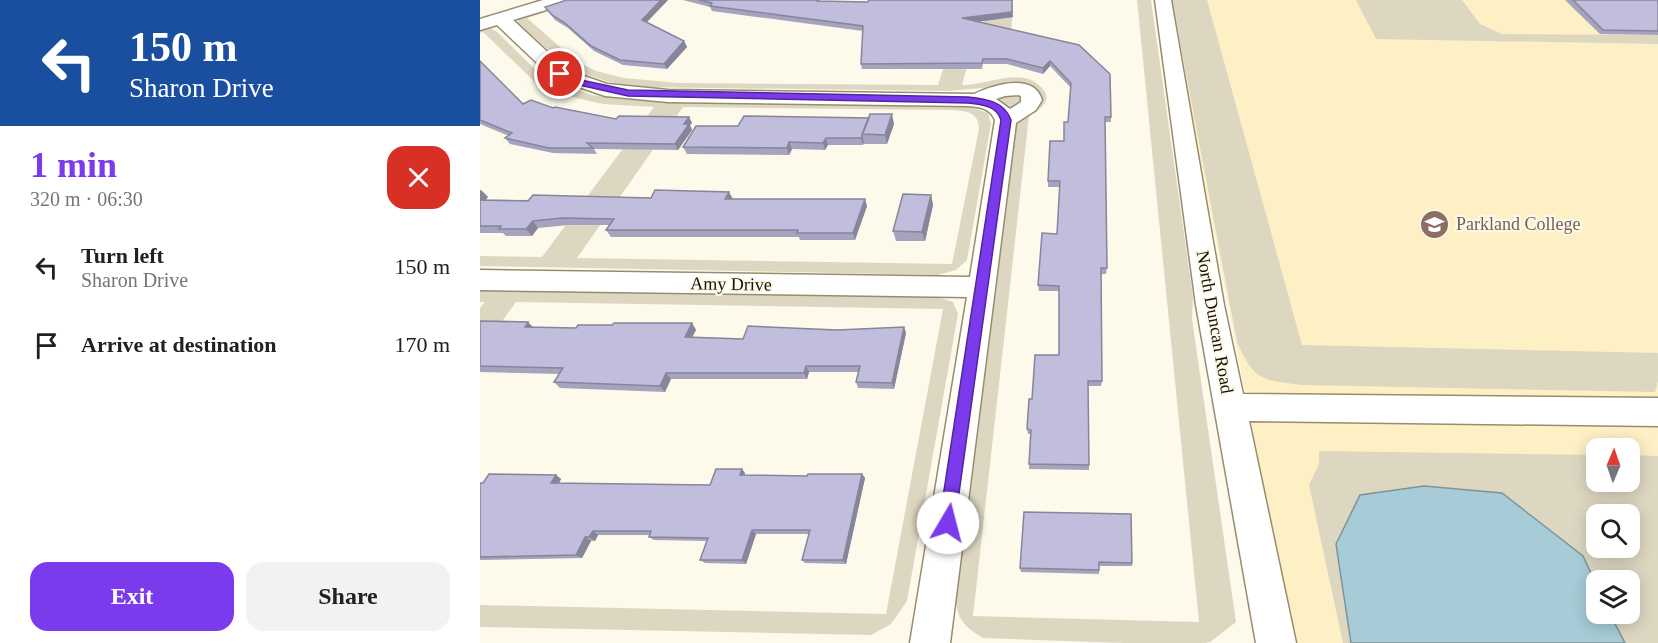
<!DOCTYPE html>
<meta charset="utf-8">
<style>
body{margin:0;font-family:"Times New Roman",serif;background:#f2f2f2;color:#202124;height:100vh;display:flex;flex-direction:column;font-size:22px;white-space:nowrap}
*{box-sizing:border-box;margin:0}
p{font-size:20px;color:#757577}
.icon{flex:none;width:33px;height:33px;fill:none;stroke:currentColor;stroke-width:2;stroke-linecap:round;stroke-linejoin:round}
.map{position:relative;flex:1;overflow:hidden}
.details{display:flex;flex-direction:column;background:#fff;width:480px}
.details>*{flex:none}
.guide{background:#1a4fa0;color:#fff;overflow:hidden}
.needle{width:39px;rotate:2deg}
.buttons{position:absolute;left:1106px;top:438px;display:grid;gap:12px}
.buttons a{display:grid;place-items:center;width:54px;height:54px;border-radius:12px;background:#fff;box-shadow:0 3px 15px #0003;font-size:30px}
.pin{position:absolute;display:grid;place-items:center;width:51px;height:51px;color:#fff;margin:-26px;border:3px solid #fff;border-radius:50%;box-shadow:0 2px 6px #0007}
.me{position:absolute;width:66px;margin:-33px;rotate:8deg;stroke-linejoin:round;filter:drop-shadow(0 0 4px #0008)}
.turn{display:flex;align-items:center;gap:21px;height:126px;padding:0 30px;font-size:27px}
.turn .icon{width:78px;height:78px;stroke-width:2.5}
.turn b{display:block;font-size:42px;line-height:51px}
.round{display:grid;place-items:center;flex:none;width:63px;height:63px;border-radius:18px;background:#f2f2f2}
.overview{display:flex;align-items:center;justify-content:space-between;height:102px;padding:0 30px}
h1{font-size:36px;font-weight:800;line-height:45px;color:#7c3aed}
.primary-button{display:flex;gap:12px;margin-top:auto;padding:12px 30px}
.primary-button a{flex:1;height:69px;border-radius:18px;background:#7c3aed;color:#fff;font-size:24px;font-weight:800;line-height:69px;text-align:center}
.primary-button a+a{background:#f2f2f2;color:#202124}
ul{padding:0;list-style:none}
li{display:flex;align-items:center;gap:18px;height:78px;padding:0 30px}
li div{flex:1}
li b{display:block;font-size:22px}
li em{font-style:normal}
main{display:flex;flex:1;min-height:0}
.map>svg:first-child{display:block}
.built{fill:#fdf0c4;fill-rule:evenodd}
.green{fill:#ddd7c2;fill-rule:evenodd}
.water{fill:#a7ccd7;stroke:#7c9499;stroke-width:1.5}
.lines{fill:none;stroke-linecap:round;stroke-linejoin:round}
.minor-casing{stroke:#978d6c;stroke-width:3}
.minor{fill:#fff;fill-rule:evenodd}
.wall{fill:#a5a3bd}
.shaded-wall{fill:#86859a}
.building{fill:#c0bedc;stroke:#86859a;stroke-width:1.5}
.route{fill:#7c3aed;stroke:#51269a;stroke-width:1.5}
.labels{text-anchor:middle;stroke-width:4.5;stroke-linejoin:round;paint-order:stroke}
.education-label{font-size:18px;fill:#785e54;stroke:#fdf9eb;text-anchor:start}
.street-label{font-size:18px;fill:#171307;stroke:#fdf9eb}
</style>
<main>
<section class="details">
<div class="guide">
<div class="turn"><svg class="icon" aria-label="left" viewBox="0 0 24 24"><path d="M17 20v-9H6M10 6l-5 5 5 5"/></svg><div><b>150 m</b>Sharon Drive</div></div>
</div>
<div class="overview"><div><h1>1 min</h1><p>320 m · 06:30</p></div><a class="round" style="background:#d93025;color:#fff"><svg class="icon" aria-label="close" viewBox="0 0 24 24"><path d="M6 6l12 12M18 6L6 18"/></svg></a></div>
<ul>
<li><svg class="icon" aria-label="left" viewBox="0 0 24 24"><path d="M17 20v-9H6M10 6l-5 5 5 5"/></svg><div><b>Turn left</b><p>Sharon Drive</p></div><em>150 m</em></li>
<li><svg class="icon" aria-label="arrive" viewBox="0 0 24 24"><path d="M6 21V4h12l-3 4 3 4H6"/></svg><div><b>Arrive at destination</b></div><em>170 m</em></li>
</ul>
<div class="primary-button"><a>Exit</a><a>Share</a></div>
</section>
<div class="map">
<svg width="1178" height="643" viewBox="0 0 1178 643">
<rect width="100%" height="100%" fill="#fdf9eb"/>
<!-- built -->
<path class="built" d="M689 0H1178V643H814ZM1116 448H1149V482H1116ZM1116 514H1149V548H1116ZM1116 580H1149V614H1116Z"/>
<!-- green -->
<path class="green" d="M102 0 47 18 96 61 116 71 144 78 198 83 458 85 478 23 503 24 510 0H533L531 38 495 37 482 85C506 86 542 65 562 88 566 92 567 96 566 101 563 108 555 112 549 116L493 616 719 622 657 0H671L713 297 712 319 756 622 730 642 725 643H644L503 638C480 624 477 617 474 590L535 121 502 88 468 91 156 87 129 82 93 70 36 23 41 16Z
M692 0H727L822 345 1178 353V381L1175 392 823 385C782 380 774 381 757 342Z
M876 0H982L1000 24 1022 34 1178 35V44L896 39Z
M10 28 16 31 62 76 112 95 140 99 480 104 508 113 511 124 487 260 476 270 458 275 0 266V256L62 257 174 107 123 104 96 98 58 85 3 32 0 33V29ZM203 107 470 110C485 111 499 111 499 129L472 264 97 258Z
M0 290 452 295 473 302 478 314 427 601 411 624 391 635 0 627V605L406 614 463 309 36 302 0 352V308L5 302H0Z
M839 451 1116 455V482H1149V455L1178 456V643H863L829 485 839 464ZM1116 514H1149V548H1116ZM1116 580H1149V614H1116Z"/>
<!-- water -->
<path class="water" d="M944 486 1022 493 1103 556 1116 584V614H1130L1145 643H871L856 544 880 495Z"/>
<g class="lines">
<defs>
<path id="minor" d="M63 0H88L86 4 33 20 87 70 127 84 188 90 494 94C513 85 554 72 562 100L556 110 536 123 470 643H430L487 297 0 290V270L490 277 515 120C510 108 500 107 488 106L188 102 125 96 73 78 17 25 0 30V19ZM538 95 541 96V102L530 109 516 99 525 96Z
M675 0H691L744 305 763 394 1178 398V426L769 421 816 643H776L716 305Z"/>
</defs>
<!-- minor casing -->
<use href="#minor" class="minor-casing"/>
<!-- minor -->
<use href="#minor" class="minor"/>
</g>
<!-- wall -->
<path class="wall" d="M84 0H188L167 22 204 41 207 47 187 69 143 65 114 51 88 28 75 20 65 7 84 1Z
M203 0H340V1L388 2 532 0 533 17 496 22 599 45 631 117V122H625L627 268 626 274H621L622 381 621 386H608L609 470 549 469 550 434H548L547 429 552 399 579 355V291H559L558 285 577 234 580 187H568V181L584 141 588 122 591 88 570 66 563 74 527 64H503L502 69H382L381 64 383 31 232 11 230 7Z
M1085 0H1178V35L1120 34Z
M0 61 43 104 136 119 209 117 212 123 210 125 212 130 198 150 114 149 117 154 73 153 30 144 25 138 29 136 0 124Z
M414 124 407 144H384V142L383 145H348L345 150 312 149 309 155 207 154 203 147 258 126Z
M0 190H1L8 197 5 200 253 199 387 206 375 240H320L319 237H131L126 230 129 225H88L58 228 52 236H26L23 233H0Z
M451 195 453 205 445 241H416L413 231Z
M0 321 53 327 96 328 132 325 212 323 216 330 212 337 263 339 357 330 424 327 426 333 414 389 378 388 376 382 378 372H329L327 379H191L185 392 80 388 74 382 79 374 0 372Z
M265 473V475L327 476 382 474 385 478 366 564 325 563 322 560 329 534H276L266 564 225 563 220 560 227 541 174 540 169 537 170 535H118L115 541H111L102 558 0 560V483L76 475 81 479 79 484 230 485Z
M651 514 652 563V566H619V574L541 572 540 568Z"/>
<!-- shaded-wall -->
<path class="shaded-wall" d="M181 0H188L164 25 162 20Z
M532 12 533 17 482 24V18Z
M204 41 207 47 187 69 184 64Z
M570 61V66L563 74V68Z
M412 114 414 124 407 144 405 135Z
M209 117 212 123 210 125 212 130 198 150 195 144 204 124Z
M382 135 384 142 383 145 381 138Z
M346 138 348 145 345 150 343 143Z
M309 142 312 149 309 155 307 148Z
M1 190 8 197 0 206V192Z
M249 192 253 199 248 206 245 199Z
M451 195 453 205 445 241 442 232Z
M385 199 387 206 375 240 373 233Z
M53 221 58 228 52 236 46 229Z
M48 322 54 328 45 327Z
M212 323 216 330 209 343 205 337Z
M424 327 426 333 414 389 412 383Z
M326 366 329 372 327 379 324 373Z
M186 373 191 379 185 392 180 386Z
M262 469 265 473 263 479 260 475Z
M382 474 385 478 366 564 363 560Z
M76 475 81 479 76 488 71 483Z
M272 530 276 534 266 564 262 560Z
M113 531 118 535 115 541 109 537Z
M105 537 111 541 102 558 96 555Z"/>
<!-- building -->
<path class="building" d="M84 0H181L162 20 204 41 184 64 140 60 111 46 85 23 72 15 65 7 84 1Z
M219 0H337V1L388 2 389 0H532V12L482 18 599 45 630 74 631 117H625L627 268H621L622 381H608L609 465 549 464 551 430 547 429 549 399H552L555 355H579V286L558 285 562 233 577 234 580 181H568L570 141H584V122H588L591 83 570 61 563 68 527 59H503L502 63 381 64 383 26 230 6 232 3Z
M1093 0H1178V31L1123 30Z
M0 61 43 104 51 100 73 108 75 107 136 119 139 116 209 117 204 124H209L195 144 107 143 113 148H69L25 138 32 133 0 120Z
M390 114H412L405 135 382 134Z
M264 116 389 118 381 138H346L343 143 309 142 307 148 203 147 216 126H258Z
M175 190 249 192 245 199H385L373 233H317L318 230H126L134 219 82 218 53 221 46 229H19L21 226H0V200L48 201 53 195 171 198Z
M423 194 451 195 442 232 413 231Z
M0 321 48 322 45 327 96 328 98 325H132L134 323H212L205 337 263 339 268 326 357 330 424 327 412 383 376 382 380 366H326L324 373H186L180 386 74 382 83 368 0 366Z
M236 469H262L260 475 327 476 328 474H382L363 560H322L330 530H272L262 560H220L228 538 169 537 171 531H113L109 537H105L96 555 0 557V483H3L9 474 76 475 71 483 230 485Z
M544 512 651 514 652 563 619 562V570L540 568Z"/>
<!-- route -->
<path class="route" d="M80 71 101 80 148 90 488 97C506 99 524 101 531 120L474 529 468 531 462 529 459 523 521 120C516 105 502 105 488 103L148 96 95 84 77 76 76 74Z"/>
<!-- icons -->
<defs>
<symbol id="university-disc" viewBox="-11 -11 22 22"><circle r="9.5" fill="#8d6e63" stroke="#fdf9eb"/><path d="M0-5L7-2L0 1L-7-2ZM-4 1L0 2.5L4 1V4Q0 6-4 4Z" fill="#fff"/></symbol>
</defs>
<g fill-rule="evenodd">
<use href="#university-disc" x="938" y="208" width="33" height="33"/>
</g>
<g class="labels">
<!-- education labels -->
<g class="education-label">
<text x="976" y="230">Parkland College</text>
</g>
<!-- street labels -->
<g class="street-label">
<text transform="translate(251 284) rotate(1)" y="6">Amy Drive</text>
<text transform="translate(735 322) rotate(80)" y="6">North Duncan Road</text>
</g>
</g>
</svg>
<div class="buttons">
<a><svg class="needle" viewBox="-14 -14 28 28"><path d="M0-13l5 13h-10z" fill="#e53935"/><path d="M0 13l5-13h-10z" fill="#757577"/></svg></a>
<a><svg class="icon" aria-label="search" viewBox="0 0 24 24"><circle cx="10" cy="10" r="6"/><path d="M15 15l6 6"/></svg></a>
<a><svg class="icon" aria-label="layers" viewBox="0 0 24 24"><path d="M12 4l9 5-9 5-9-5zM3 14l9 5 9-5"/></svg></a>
</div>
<div class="pin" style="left:80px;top:74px;background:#d93025"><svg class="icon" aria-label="arrive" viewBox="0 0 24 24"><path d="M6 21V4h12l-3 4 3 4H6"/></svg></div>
<svg class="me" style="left:468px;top:523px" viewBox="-20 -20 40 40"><circle r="19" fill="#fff"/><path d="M0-13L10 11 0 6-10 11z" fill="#7c3aed"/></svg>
</div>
</main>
